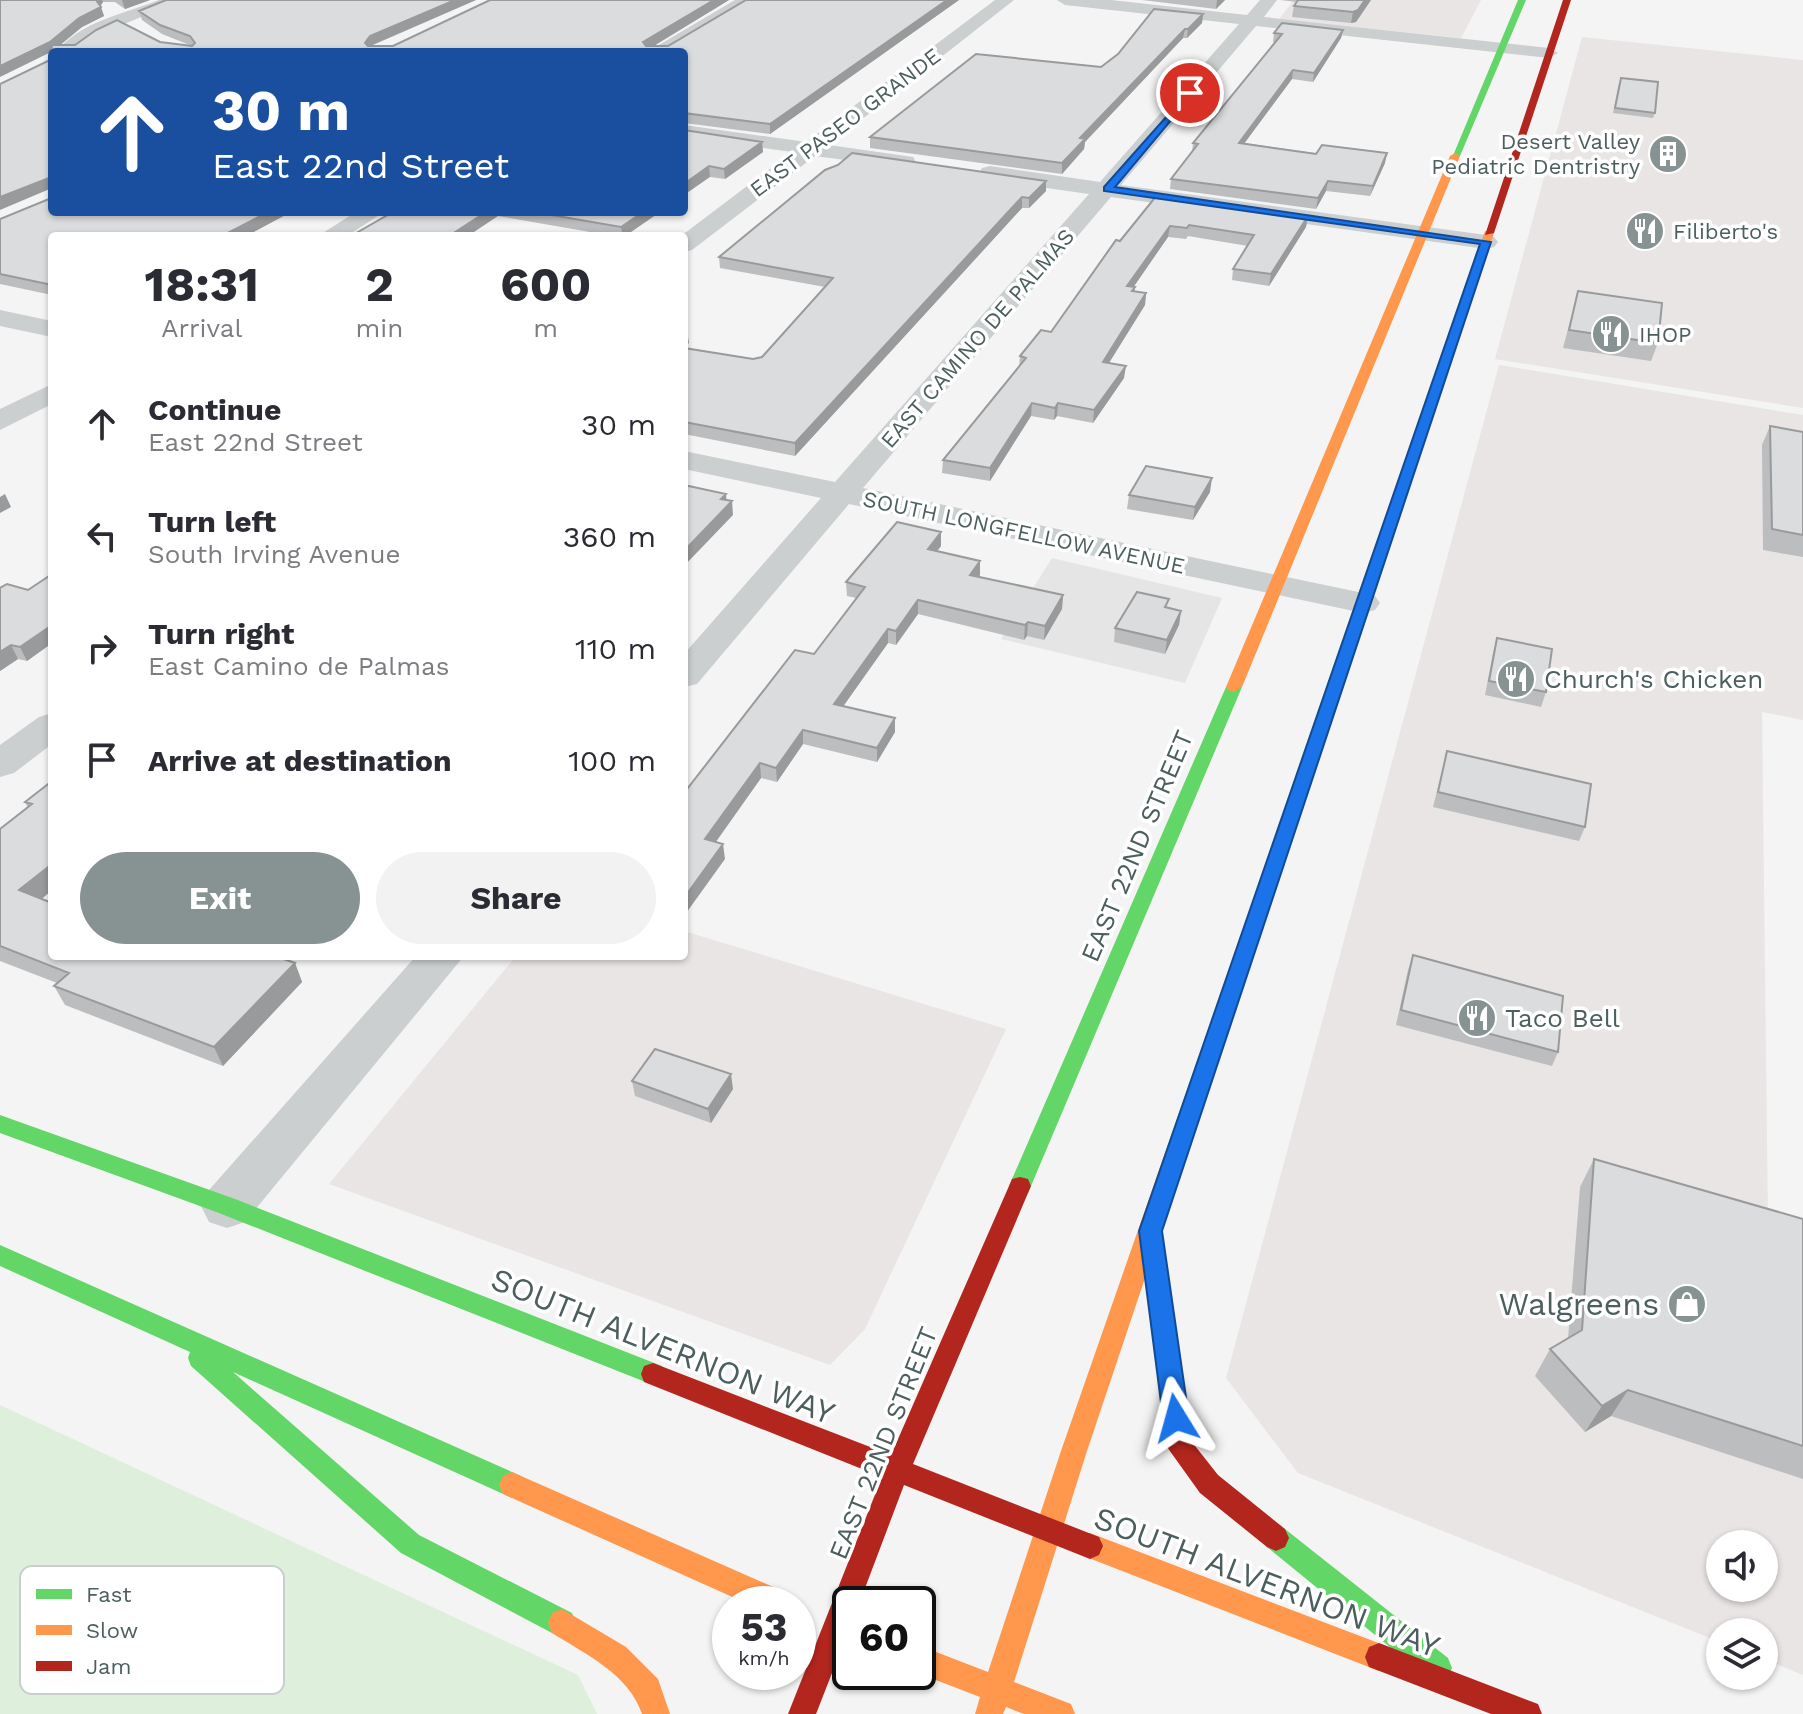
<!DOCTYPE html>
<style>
body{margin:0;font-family:"Work Sans",sans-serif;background:#f2f2f3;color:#2b2b33;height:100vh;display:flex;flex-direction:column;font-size:30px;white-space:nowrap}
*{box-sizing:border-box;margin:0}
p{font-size:26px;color:#7c7c81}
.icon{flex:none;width:44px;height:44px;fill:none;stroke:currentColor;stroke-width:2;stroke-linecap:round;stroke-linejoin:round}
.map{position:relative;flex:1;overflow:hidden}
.drawer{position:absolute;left:48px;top:232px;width:640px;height:728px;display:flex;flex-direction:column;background:#fff;border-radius:8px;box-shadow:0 2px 6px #0004}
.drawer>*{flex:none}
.guide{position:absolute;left:48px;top:48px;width:640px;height:168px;border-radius:8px;box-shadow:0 2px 6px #0004;background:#1a4fa0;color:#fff;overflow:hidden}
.buttons{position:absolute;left:1706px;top:1530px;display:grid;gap:16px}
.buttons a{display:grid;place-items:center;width:72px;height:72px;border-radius:50%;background:#fff;box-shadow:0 2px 6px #0004;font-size:40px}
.speed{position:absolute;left:712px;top:1586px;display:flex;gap:16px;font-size:40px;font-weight:700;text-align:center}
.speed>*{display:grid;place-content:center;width:104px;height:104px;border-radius:50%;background:#fff;box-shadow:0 2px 6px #0004;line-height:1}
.speed small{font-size:20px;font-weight:400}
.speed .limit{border:4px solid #111;border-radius:12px;background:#fff;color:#111}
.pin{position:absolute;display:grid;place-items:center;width:68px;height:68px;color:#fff;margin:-34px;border:4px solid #fff;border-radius:50%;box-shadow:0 2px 8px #0007}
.me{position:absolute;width:88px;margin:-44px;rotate:352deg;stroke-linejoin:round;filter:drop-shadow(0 0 6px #0008)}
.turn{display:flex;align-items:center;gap:28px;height:168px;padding:0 32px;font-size:36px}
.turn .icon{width:104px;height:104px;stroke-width:2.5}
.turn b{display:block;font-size:56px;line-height:68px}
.eta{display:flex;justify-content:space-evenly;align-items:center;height:136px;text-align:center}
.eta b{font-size:48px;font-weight:700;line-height:56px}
.button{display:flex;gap:16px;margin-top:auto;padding:16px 32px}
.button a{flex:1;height:92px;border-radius:48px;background:#879292;color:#fff;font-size:32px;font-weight:700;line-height:92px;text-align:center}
.button a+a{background:#f2f2f3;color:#2b2b33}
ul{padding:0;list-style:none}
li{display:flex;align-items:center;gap:24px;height:112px;padding:0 32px}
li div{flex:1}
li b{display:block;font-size:30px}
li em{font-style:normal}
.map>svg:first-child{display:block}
.commercial{fill:#e8e5e4;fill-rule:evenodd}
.education{fill:#e6e5e6}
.green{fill:#def0db}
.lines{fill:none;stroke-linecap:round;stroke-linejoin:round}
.street{fill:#cbcfcf;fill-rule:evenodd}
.fast{fill:#63d668;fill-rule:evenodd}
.slow{fill:#ff974d;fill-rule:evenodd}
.jam{fill:#b3261e;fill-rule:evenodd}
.wall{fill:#bcbdbe}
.shaded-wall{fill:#999a9b}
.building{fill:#dbdcdd;stroke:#999a9b;stroke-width:2}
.route{fill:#1a73e8;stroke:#114b97;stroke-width:2}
.labels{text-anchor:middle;stroke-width:7;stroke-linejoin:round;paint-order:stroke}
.far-street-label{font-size:22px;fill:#4c5e5e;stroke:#fff}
.far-poi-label{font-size:22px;fill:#4c5e5e;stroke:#fff;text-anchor:start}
.poi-label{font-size:26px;fill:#4c5e5e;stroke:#fff;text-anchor:start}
.street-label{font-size:26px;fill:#4c5e5e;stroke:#fff}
.near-poi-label{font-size:32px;fill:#4c5e5e;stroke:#fff;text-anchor:end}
.near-street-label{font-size:32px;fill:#4c5e5e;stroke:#fff}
.key{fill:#fff;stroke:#c9cfcf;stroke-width:2}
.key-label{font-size:22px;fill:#4c5e5e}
</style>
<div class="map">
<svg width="1803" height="1714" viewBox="0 0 1803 1714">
<rect width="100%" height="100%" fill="#f4f4f4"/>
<!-- commercial -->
<path class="commercial" d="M1294 0H1481L1461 38 1279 19Z
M1582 37 1803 60V408L1495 359Z
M1499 365 1803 415V720L1762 712 1768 1226 1803 1237V1675L1764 1659V1632H1720V1642L1298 1473 1226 1378ZM1720 1544H1764V1588H1720Z
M684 931 1006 1029 865 1329 830 1365 329 1184 516 956H684Z"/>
<!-- education -->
<path class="education" d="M1052 558 1222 598 1185 683 1001 639Z"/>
<!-- green -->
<path class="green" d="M0 1405 578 1675 597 1714H0Z"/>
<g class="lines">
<!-- street -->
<path class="street" d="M159 0H182L110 30 76 52H56C81 21 124 14 159 0Z
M735 0H755L669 52H647Z
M995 0H1014L829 145 913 157 916 162 913 167 905 168 815 156 692 250 684 252V236H681L792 152 684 137V125L806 142Z
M1057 0H1111L1247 15 1260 0H1277L1264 17 1549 48 1558 53 1549 58 1256 26 1121 185 1486 235 1494 237 1498 242 1494 247 1486 249 1111 197 863 488 1363 593 1375 596 1380 603 1375 610 1363 613 849 504 697 684 684 687V654L821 498 684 469V451L835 482 1089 194 990 180 982 178 979 173 982 168 990 166 1100 182 1239 24 1065 5Z
M356 212H384L347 236H318Z
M0 310 52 321V337L0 326Z
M52 384V404L0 430V409Z
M52 713V744L14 773 0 777V745L39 717Z
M416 956H464L245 1222 227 1228 209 1222 201 1206 209 1190Z"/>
<!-- fast -->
<path class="fast" d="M1518 0H1526L1460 156 1452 158Z
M1234 682 1242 687 1031 1186 1028 1193 1020 1195 1012 1193 1009 1186 1226 687Z
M1314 746 1322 751 1189 1147 1186 1153 1178 1156 1170 1153 1167 1147 1306 751Z
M0 1115 235 1199 662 1366 665 1374 662 1382 653 1385 219 1213 0 1133Z
M0 1245 521 1476 525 1485 521 1494 512 1498 233 1372 419 1535 572 1613 576 1623 572 1633 562 1637 552 1633 401 1553 191 1366 188 1358 190 1352 0 1266Z
M1276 1525 1285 1529 1448 1658 1452 1668 1448 1678 1438 1682 1428 1678 1267 1547 1263 1538 1267 1529Z"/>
<!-- slow -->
<path class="slow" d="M1455 153 1460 156 1242 687 1234 692 1228 690 1226 687 1450 156Z
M1485 231 1494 233 1322 751 1320 755H1308L1306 751Z
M1178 1138 1186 1141 1189 1147 1087 1451 1014 1682 1071 1704 1075 1714H1024L1006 1707 1003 1714H975L980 1697 915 1672H918V1645L988 1672 1061 1451 1167 1147 1170 1141Z
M512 1472 789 1594 793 1604H748L503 1494 499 1485 503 1476Z
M1090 1533 1389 1647 1393 1657 1389 1667 1379 1671 1081 1555 1077 1546 1081 1537Z
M562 1609 626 1647 658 1679 670 1714H642C629 1674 585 1654 552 1633L548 1623 552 1613Z"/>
<!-- jam -->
<path class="jam" d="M1563 0H1571L1494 233 1485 235Z
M1020 1177 1028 1179 1031 1186 913 1464 1099 1537 1103 1546 1099 1555 1090 1559 904 1485 859 1604H850V1627L816 1714H788L882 1477 644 1382 641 1374 644 1366 653 1363 891 1455 1009 1186 1012 1179Z
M1152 1232 1160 1235 1163 1242 1192 1442 1218 1475 1285 1529 1289 1538 1285 1547 1276 1551 1267 1547 1200 1493 1167 1447 1141 1242 1144 1235Z
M1379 1643 1538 1704 1542 1714H1491L1369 1667 1365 1657 1369 1647Z"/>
</g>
<!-- wall -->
<path class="wall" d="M0 0H150L125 9 115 2H103L100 6 104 16 82 27 60 45 160 42 192 46 162 34 142 20 139 11 476 0 371 46H393L490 0H729L653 46H668L746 0H959L770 134 684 123V52H52V212H291L246 236H52V295L0 284V219L49 199 51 52Z
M1142 0H1225L1216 9Z
M1280 0H1371L1356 22 1351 23 1292 17 1294 6 1297 2Z
M1203 14 1202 23 1187 38H1183L1085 142 1084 149 1062 174 870 148V137L1101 67Z
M1343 30 1341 38 1313 82 1292 79 1244 143 1385 163 1370 196 1326 191 1316 209 1170 189 1171 179 1192 152 1193 143 1275 42H1273L1274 33Z
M1619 83 1655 113 1653 118 1613 113Z
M684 130 762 142 763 152 725 179 710 177Z
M1046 191 1029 208H1022L795 456 684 434V348L753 359 762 357 825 287 720 268 719 257Z
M1157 195 1308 216 1306 227 1269 286 1232 280 1233 269 1248 246 1188 236 1186 239 1168 237 1133 287H1135V292L1146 293 1145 305 1109 363 1124 378 1093 423 1057 416 1054 420 1031 416 990 481 942 473 943 460 1019 367 1020 356 1051 332 1120 241Z
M393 212H660L625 236H613L498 216Z
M1578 291 1658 343 1651 361 1563 348Z
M1770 426 1803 432V557L1763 550 1762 445Z
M1210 492 1193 520 1127 509 1129 495Z
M941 532V546L937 551 980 575 978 577 1063 595 1062 609 1044 640 1027 636 1024 640 918 614 896 645 888 643 843 706 895 732 877 762 803 744 777 782 761 778 716 842 725 859 684 793 814 654 856 598 847 596 846 582Z
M52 574V643L27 661 18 659 0 671V588L28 590Z
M1168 608 1181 611 1179 625 1165 654 1114 642 1115 628Z
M1497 638 1546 692 1541 707 1485 695 1493 653Z
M1447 751 1585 827 1579 841 1433 807Z
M52 781V890L42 899 52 956 295 963 302 982 223 1066 65 1005 54 986 57 983 0 961V829L28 808 25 802Z
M1413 955 1558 1052 1552 1066 1396 1025 1408 970Z
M632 1081 733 1089 711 1123 635 1096Z
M1594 1159 1803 1219V1479L1611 1416 1585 1432 1535 1376 1550 1349 1568 1339 1580 1187Z"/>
<!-- shaded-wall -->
<path class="shaded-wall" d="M96 0H102L103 2 99 8 101 7 104 16 82 27 53 51 0 77V66L79 18Z
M122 0H150L125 9Z
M455 0H476L372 45 367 52 365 43 370 36Z
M714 0H729L644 52 643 42Z
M947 0H959L770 134V124Z
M1217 0H1225L1216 9Z
M1365 0H1371L1356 22 1351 23 1353 12Z
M1203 14 1202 23 1187 38 1188 29Z
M1185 29 1183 38 1085 142 1084 149 1062 174V163L1080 138Z
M1343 30 1341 38 1313 82 1314 73Z
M1293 70 1292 79 1238 152 1239 143Z
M762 142 763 152 725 179 724 169Z
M1387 153 1385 163 1370 196 1373 186Z
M709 166 710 177 684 195V184Z
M49 178 52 188 0 210V197Z
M1046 181V191L1029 208V198Z
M1328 181 1326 191 1316 209 1318 198Z
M1022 197V208L795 456V443Z
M268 212H291L246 236H222Z
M486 212H497L498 216 468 236H449Z
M643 212H660L625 236H623L621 227Z
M1308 216 1306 227 1269 286 1271 274Z
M1170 226 1168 237 1126 298 1127 286Z
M1146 293 1145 305 1102 374 1103 362Z
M687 331 689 343 684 347V334Z
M1126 366 1124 378 1093 423 1094 410Z
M1032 403 1031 416 990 481V468Z
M1058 403 1057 416 1054 420 1055 408Z
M1212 478 1210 492 1193 520 1195 507Z
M5 494 11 507 0 513V497Z
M726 494 727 507 732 501 733 515 684 566V551L721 499Z
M941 532V546L928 563V549Z
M980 561V575L970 589V575Z
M1063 595 1062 609 1044 640 1045 626Z
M918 600V614L896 645V631Z
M1181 611 1179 625 1165 654 1167 640Z
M1028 622 1027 636 1024 640 1025 625Z
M52 625V643L27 661 20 647Z
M888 629V643L835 718 834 704Z
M11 645 18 659 0 671V652Z
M895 718V732L877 762V748Z
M803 730V744L777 782 776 768Z
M760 763 761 778 707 854 705 839Z
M723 844 725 859 684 916V898Z
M52 864V890L29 909 19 890Z
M295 963 302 982 223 1066 214 1047Z
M731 1074 733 1089 711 1123 708 1109Z
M1628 1390 1611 1416 1585 1432 1602 1406Z"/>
<!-- building -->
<path class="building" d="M0 0H96L101 7 79 18 50 42 0 66Z
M166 0H455L370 36 365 43 368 46H393L490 0H714L643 42 646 46H668L746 0H947L770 124 684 113V52H52V212H268L222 236H52V285L0 274V219L49 199V178L0 197V84L50 60 52 45H75L96 30 117 20 160 42 192 46 195 43 190 36 160 25 139 11Z
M1298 0H1365L1358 10 1353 12 1294 6Z
M1154 9 1203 14 1188 29H1185L1080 138 1085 139 1062 163 870 137 976 54 1101 67 1118 54Z
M1282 23 1343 30 1314 73 1293 70 1239 143 1316 154 1322 145 1387 153 1373 186 1328 181 1318 198 1171 179 1198 144 1193 143 1282 34 1274 33Z
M1621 78 1658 82 1655 113 1615 108Z
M684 130 762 142 724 169 709 166 684 184Z
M852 153 1046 181 1029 198 1022 197 795 443 684 422V348L753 359 762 357 833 278 719 257 825 170 838 165Z
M1157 195 1308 216 1271 274 1233 269 1254 235 1189 225 1187 228 1170 226 1127 286 1135 287 1132 291 1146 293 1103 362 1126 366 1094 410 1058 403 1055 408 1032 403 990 468 943 460 1026 358 1020 356 1041 330 1051 332 1116 240 1120 241Z
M393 212H486L449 236H351Z
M534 212H643L621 227Z
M1578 291 1662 303 1658 343 1569 330Z
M1770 426 1803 432V535L1772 529Z
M1146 466 1212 478 1195 507 1129 495Z
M684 485 726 494 721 499 732 501 684 551Z
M897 522 941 532 928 549 980 561 970 575 1063 595 1045 626 1028 622 1025 625 918 600 896 631 888 629 834 704 895 718 877 748 803 730 776 768 760 763 705 839 723 844 684 898V793L795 650 814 654 865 587 846 582Z
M52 574V625L20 647 11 645 0 652V588L7 584 28 590Z
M1137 592 1169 599 1165 607 1181 611 1167 640 1115 628Z
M1497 638 1552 649 1546 692 1489 681Z
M1447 751 1591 784 1585 827 1438 792Z
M52 781V864L19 890 52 903V956H275L295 963 214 1047 54 986 69 973 0 946V829L32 804 25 802Z
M1413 955 1563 996 1558 1052 1401 1010Z
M655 1049 731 1074 708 1109 632 1081Z
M1594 1159 1803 1219V1446L1628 1390 1602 1406 1550 1349 1582 1330Z"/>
<!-- route -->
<path class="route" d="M1190 90 1193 94 1115 187 1491 242 1162 1231 1189 1418 1185 1427 1176 1430 1167 1427 1163 1418 1139 1231 1480 244 1104 191V187Z"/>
<!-- icons -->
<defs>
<symbol id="building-disc" viewBox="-11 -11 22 22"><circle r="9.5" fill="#879292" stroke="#fff"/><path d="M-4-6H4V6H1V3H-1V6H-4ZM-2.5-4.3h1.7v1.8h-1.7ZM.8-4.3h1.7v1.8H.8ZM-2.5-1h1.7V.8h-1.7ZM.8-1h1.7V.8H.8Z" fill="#fff"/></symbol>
<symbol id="restaurant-disc" viewBox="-11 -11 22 22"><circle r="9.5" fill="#879292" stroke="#fff"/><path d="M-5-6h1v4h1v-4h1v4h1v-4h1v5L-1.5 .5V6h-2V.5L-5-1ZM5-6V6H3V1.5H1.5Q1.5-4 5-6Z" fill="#fff"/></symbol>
<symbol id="shop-disc" viewBox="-11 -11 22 22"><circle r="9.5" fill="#879292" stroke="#fff"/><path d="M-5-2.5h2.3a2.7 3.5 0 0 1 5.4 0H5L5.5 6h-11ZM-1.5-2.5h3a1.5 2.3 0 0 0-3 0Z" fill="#fff"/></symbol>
</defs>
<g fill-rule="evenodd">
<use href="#building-disc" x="1646" y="132" width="44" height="44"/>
<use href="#restaurant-disc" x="1623" y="209" width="44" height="44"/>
<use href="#restaurant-disc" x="1589" y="312" width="44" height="44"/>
<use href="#restaurant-disc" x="1494" y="657" width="44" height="44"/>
<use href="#restaurant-disc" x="1455" y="996" width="44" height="44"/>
<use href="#shop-disc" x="1665" y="1282" width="44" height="44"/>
</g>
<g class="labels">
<!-- far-street labels -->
<g class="far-street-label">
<text transform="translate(845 122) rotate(-37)" y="8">EAST PASEO GRANDE</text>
<text transform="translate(977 338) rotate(-49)" y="8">EAST CAMINO DE PALMAS</text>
<text transform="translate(1024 532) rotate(12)" y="8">SOUTH LONGFELLOW AVENUE</text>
</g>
<!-- far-poi labels -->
<g class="far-poi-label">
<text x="1640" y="149" text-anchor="end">Desert Valley<tspan x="1640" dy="25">Pediatric Dentristry</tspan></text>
<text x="1673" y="239">Filiberto's</text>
<text x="1639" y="342">IHOP</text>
</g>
<!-- poi labels -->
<g class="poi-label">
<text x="1544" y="688">Church's Chicken</text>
<text x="1505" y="1027">Taco Bell</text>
</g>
<!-- street labels -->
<g class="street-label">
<text transform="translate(1137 846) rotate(-67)" y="9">EAST 22ND STREET</text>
<text transform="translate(883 1443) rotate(-68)" y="9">EAST 22ND STREET</text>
</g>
<!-- near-poi labels -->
<g class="near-poi-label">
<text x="1659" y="1315">Walgreens</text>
</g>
<!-- near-street labels -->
<g class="near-street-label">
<text transform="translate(663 1346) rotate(22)" y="11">SOUTH ALVERNON WAY</text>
<text transform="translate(1267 1582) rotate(21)" y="11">SOUTH ALVERNON WAY</text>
</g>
</g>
<!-- legend -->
<rect x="20" y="1566" width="264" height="128" rx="12" class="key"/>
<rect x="36" y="1589" width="36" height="10" fill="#63d668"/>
<rect x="36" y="1625" width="36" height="10" fill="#ff974d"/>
<rect x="36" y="1661" width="36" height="10" fill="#b3261e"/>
<g class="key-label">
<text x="86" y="1602">Fast</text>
<text x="86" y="1638">Slow</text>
<text x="86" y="1674">Jam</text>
</g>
</svg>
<div class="buttons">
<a><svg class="icon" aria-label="sound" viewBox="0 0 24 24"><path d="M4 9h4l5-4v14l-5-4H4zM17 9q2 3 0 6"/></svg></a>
<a><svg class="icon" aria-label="layers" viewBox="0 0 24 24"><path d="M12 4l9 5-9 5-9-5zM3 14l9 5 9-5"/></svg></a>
</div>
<div class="speed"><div>53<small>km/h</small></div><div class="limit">60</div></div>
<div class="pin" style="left:1190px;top:93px;background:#d93025"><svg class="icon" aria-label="arrive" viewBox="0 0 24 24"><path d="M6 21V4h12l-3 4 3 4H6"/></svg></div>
<svg class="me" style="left:1176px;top:1418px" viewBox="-20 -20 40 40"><path d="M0-17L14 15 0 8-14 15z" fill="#1a73e8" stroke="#fff" stroke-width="4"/></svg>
<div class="guide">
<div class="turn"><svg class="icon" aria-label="ahead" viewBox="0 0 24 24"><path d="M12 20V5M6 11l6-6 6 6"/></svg><div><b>30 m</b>East 22nd Street</div></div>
</div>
<section class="drawer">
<div class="eta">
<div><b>18:31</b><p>Arrival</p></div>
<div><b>2</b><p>min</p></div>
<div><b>600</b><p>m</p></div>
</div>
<ul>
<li><svg class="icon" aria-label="ahead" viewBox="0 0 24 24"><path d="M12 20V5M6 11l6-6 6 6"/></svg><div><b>Continue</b><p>East 22nd Street</p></div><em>30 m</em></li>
<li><svg class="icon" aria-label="left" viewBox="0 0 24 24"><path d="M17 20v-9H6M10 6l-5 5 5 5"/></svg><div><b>Turn left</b><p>South Irving Avenue</p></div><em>360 m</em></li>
<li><svg class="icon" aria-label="right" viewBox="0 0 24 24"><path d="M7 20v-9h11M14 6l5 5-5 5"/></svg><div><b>Turn right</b><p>East Camino de Palmas</p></div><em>110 m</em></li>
<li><svg class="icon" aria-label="arrive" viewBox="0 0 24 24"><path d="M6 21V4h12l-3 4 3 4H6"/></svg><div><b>Arrive at destination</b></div><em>100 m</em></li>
</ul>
<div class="button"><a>Exit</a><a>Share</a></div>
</section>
</div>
